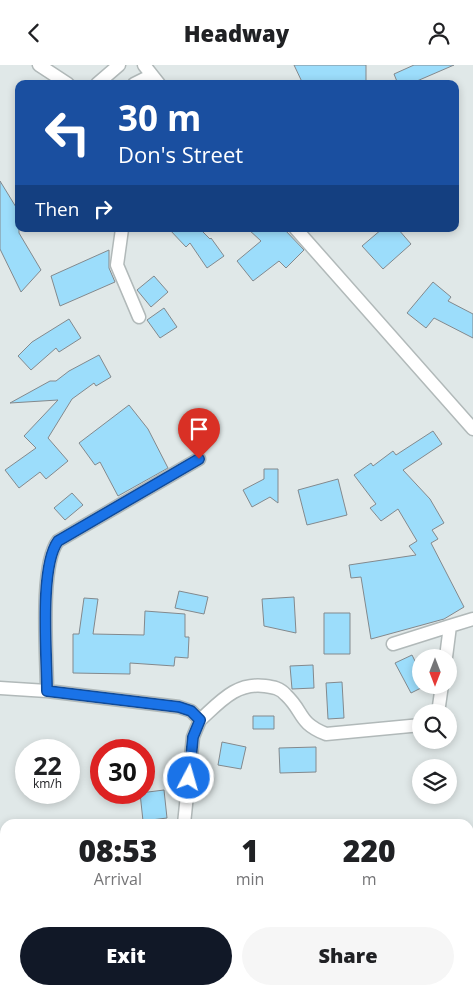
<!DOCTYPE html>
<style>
body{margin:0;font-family:"Open Sans",sans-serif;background:#f6f6f6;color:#202124;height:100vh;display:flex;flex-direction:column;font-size:19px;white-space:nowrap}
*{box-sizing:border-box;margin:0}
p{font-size:16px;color:#757577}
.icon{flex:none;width:28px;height:28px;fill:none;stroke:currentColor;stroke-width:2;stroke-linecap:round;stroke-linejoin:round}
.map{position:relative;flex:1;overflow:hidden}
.details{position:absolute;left:0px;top:754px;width:474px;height:176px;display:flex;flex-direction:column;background:#fff;border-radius:15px 15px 0 0;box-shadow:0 2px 8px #0003}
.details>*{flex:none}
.banner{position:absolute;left:15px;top:15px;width:444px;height:152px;border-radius:10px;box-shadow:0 2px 8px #0003;background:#1a4fa0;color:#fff;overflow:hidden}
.needle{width:32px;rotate:180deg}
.tools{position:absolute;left:412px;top:584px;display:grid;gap:10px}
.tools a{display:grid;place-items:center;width:45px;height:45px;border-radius:50%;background:#fff;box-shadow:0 2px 8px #0003;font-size:25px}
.speed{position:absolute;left:15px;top:674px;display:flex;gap:10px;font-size:25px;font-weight:700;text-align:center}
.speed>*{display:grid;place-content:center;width:65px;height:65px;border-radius:50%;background:#fff;box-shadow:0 2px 8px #0003;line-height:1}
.speed small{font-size:12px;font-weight:400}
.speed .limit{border:8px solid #d22;background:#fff;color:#111}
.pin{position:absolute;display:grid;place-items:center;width:42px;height:42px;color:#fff;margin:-51px -21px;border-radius:50% 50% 50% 0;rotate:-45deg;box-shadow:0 0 5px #0007}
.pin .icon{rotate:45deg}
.me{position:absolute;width:55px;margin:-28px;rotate:6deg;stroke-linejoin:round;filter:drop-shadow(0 0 4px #0008)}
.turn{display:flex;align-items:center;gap:18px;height:105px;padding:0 20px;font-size:22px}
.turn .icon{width:65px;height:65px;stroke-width:2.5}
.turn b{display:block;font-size:35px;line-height:42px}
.then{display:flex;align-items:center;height:48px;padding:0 20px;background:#0003;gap:10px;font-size:19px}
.eta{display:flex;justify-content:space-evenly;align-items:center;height:85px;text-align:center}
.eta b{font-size:30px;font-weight:800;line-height:35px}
.primary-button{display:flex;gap:10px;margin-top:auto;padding:10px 20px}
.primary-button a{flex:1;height:58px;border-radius:30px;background:#111827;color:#fff;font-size:20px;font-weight:800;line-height:58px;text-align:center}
.primary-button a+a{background:#f6f6f6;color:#202124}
header{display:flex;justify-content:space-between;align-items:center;height:65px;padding:0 20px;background:#fff;font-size:22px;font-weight:800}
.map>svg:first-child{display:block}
.building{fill:#9cddfb;stroke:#83898d}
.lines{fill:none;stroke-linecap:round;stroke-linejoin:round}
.minor-casing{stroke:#b1b9b9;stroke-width:15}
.minor{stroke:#fff;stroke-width:12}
.route-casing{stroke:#114b97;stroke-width:12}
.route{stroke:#1a73e8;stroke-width:9}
</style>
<header><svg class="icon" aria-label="back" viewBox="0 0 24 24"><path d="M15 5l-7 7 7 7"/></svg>Headway<svg class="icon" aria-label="person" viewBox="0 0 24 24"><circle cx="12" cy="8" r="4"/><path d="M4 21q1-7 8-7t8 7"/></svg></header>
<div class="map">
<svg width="473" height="929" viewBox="0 0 473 929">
<rect width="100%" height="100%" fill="#e0e8e8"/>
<!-- building -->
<path class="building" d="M294 0H366V19H303Z
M414 0H454L410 19H398L394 9Z
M0 116 19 147V168L41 205 21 227 0 184Z
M169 164H206L203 167 210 174 211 173 224 191 207 203 190 178 186 182Z
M248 164H284L304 185 286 203 279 196 253 216 237 196 261 176Z
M382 164H398L411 179 383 204 362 181Z
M109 185V203L115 217 60 241 51 211Z
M154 211 168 227 151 242 137 225Z
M433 217 451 232 448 236 473 249V273L434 253 426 263 407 248Z
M164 243 177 262 160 273 147 255Z
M69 254 81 273 59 287 56 283 31 305 18 291 32 277Z
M99 290 111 312 96 321 94 318 72 334 48 373 68 396 46 414 40 407 19 423 5 405 36 383 24 371 58 335 10 338 50 316H56L69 306Z
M129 340 148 364 168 403 118 431 100 397 95 400 79 378Z
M433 366 442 379 403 405 430 434 444 458 432 465 438 474 431 478 464 542 444 554 371 574 361 512 351 513 349 500 416 490 409 481 417 476 398 444 381 456 370 443 376 439 354 410 371 398 373 401 393 386 396 390Z
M264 404H278V438L270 432 252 442 243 425 264 414Z
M338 414 347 450 307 460 298 425Z
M72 428 83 440 65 455 54 443Z
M179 526 208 532 204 549 175 543Z
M294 532 296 568 264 561 262 534Z
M84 533 98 534 93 569 144 570 145 546 185 549V572H189L188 593 175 592 174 601 130 598V609L73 608V569H79Z
M324 548H350V589H324Z
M412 590 421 608V623L411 628 395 598Z
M313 600 314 623 292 624 290 601Z
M342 617 344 653 328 654 326 618Z
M253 651H274V664H253Z
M222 677 246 682 241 704 218 700Z
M316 682V707L280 708 279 683Z
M164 725 167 753 143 756 140 728Z"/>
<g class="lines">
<defs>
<path id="minor" d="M39 0 68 19
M144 0 159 19
M97 19 119 0
M134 19 152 10
M122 164 117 200 139 252
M296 164 473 364
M393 579 450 561
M446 592 450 561 473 554
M0 623 47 626 179 642 191 646 200 655 193 672 184 759
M47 626C47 592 39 501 58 476L199 394
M438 648 442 620
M200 655C220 637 236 617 265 621 273 622 280 623 286 630 304 647 298 658 326 669L421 660
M0 866H5
M26 929V925"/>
</defs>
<!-- minor casing -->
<use href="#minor" class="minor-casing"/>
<!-- minor -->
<use href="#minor" class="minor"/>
</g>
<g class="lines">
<defs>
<path id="route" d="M189 713 193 672 200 655 191 646 179 642 47 626C47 591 39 502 58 476L199 394"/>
</defs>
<!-- route casing -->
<use href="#route" class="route-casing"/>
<!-- route -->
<use href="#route" class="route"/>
</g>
</svg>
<div class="tools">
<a><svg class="needle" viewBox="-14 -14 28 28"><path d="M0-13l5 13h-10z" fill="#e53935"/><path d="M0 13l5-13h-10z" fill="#757577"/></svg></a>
<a><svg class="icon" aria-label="search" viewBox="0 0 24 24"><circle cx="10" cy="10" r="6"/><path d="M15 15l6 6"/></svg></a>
<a><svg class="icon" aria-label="layers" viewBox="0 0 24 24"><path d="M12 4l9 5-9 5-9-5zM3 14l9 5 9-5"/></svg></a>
</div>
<div class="speed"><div>22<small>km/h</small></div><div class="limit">30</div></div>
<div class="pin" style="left:199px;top:394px;background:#d93025"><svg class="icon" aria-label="arrive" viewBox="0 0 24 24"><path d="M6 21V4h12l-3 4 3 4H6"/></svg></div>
<svg class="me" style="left:189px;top:713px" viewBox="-20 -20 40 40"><circle r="17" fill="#1a73e8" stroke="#fff" stroke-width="3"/><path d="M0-11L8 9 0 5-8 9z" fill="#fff"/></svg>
<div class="banner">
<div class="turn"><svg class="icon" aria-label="left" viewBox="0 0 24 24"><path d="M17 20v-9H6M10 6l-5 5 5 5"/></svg><div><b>30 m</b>Don's Street</div></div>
<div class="then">Then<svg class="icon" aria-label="right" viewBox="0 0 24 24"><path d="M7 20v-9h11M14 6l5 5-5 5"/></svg></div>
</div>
<section class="details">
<div class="eta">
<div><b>08:53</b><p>Arrival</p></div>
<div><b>1</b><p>min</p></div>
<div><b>220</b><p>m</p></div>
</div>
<div class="primary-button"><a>Exit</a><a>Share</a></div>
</section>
</div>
